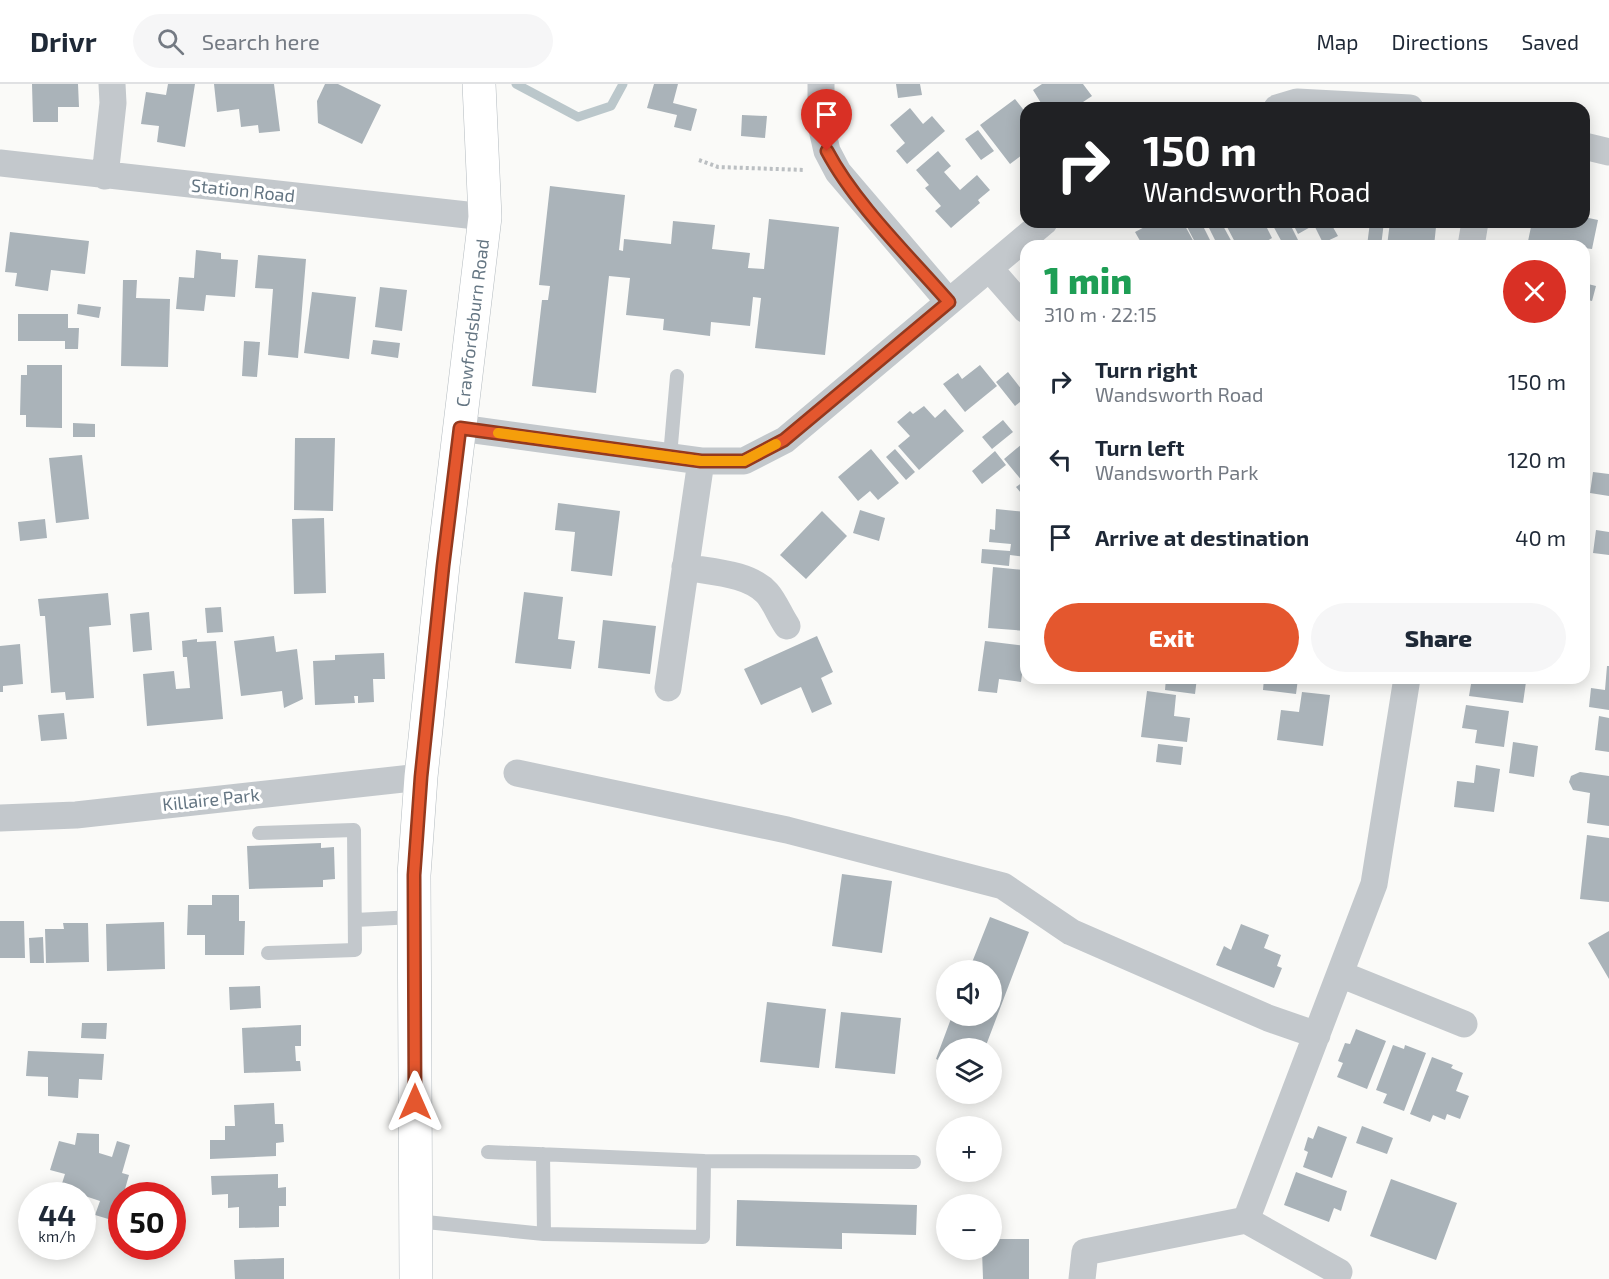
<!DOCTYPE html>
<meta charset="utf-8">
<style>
body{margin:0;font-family:"Exo 2",sans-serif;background:#f6f6f7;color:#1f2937;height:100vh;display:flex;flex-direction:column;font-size:22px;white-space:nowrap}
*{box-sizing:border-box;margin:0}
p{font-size:20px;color:#747a83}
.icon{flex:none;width:33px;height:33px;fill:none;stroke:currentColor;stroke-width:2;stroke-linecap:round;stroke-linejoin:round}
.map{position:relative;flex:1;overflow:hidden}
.drawer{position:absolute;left:1020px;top:156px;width:570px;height:444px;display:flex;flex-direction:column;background:#fff;border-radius:18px;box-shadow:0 3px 15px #0003}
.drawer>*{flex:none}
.top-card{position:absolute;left:1020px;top:18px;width:570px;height:126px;border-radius:18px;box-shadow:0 3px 15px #0003;background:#202124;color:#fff;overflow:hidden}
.buttons{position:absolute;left:936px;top:876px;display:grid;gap:12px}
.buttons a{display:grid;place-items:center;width:66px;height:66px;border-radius:50%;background:#fff;box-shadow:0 3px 15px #0003;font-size:30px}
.speed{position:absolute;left:18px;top:1098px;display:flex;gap:12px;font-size:30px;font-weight:700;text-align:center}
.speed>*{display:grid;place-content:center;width:78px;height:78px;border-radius:50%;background:#fff;box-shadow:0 3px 15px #0003;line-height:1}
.speed small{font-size:15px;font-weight:400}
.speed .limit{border:9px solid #d22;background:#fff;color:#111}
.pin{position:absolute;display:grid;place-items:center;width:51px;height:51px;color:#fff;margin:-62px -26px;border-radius:50% 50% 50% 0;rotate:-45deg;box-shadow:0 0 6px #0007}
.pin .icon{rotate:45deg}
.me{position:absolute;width:66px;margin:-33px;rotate:0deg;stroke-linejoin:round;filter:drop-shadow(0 0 4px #0008)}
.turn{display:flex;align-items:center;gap:21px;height:126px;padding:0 24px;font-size:27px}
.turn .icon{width:78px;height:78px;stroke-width:2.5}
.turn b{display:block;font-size:42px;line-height:51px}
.round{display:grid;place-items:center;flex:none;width:63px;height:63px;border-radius:32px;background:#f6f6f7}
.summary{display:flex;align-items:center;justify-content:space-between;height:102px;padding:0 24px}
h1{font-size:36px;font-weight:800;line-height:45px;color:#1e9e55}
.button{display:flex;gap:12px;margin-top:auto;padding:12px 24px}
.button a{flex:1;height:69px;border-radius:36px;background:#e4572e;color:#fff;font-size:24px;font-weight:800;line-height:69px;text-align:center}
.button a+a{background:#f6f6f7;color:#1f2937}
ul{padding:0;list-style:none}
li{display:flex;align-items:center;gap:18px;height:78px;padding:0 24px}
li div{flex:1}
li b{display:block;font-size:22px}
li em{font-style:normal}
header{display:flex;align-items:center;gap:36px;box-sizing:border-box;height:84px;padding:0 30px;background:#fff;border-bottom:2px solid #e0e1e3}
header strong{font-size:28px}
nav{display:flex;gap:33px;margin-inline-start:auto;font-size:21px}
.search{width:420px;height:54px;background:#f6f6f7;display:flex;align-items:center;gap:15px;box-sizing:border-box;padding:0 21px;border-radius:33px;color:#747a83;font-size:22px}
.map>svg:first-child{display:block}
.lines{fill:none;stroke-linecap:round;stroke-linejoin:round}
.stream{stroke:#bbc7cb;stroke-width:9}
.building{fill:#aab3b9}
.secondary-casing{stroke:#b3babf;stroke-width:34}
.path{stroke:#bbbfc2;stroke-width:4;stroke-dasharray:3 3;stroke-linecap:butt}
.lane{stroke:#c3c8cc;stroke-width:14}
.street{stroke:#c3c8cc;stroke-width:27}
.secondary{stroke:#fff;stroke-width:33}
.route-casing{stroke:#94391e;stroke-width:15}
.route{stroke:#e4572e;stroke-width:10}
.slow{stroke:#f59e0b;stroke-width:10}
.labels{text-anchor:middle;stroke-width:6;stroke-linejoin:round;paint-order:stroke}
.street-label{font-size:18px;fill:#657683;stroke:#fff}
</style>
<header>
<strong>Drivr</strong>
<div class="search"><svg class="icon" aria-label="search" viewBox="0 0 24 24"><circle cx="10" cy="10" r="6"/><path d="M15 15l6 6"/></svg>Search here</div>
<nav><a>Map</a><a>Directions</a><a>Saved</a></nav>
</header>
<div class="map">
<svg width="1609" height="1195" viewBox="0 0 1609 1195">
<rect width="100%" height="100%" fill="#fafaf8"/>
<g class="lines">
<!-- stream -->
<path class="stream" d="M516 0 578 33 611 22 623 0"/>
</g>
<!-- building -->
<path class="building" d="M32 0H78L79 23H58V38H33Z
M168 0H195L185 63 157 58 159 42 141 40 146 8 166 11Z
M214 0H274L280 47 259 49 258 41 241 43 239 25 217 28Z
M325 0H338L381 21 362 60 318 39 317 17Z
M654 0H678L673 19 697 25 691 47 674 43 677 31 647 24Z
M896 0H920L922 11 898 14Z
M1042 0H1083L1092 12 1074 24H1044L1033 6Z
M1015 15 1026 29V68L1010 80 980 41Z
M910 24 923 40 932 32 945 47 907 80 896 67 905 59 890 41Z
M742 31 767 32 765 54 741 52Z
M978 46 994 67 981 76 965 55Z
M938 67 951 82 944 88 960 106 977 91 990 106 978 116 980 119 951 144 935 127 941 122 925 104 929 101 916 86Z
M550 102 625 111 619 166 623 167 624 155 671 160 673 137 715 141 712 165 750 169 748 184 764 185 769 135 839 143 825 271 755 264 761 214 753 213 750 242 711 238 710 252 663 246 664 235 626 231 630 194 609 192 596 309 532 302 542 216H548L550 202 539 201Z
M1584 133 1598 136 1592 165 1584 164V162L1565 160 1564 162H1527L1532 138H1584Z
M1154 138H1183L1196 162H1143L1135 148Z
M1187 138H1201L1213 162H1197L1185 139Z
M1221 138 1234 162H1218L1209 144Z
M1232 138H1264L1272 154 1259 162 1256 157 1246 162H1237L1226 141Z
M1271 138H1289L1298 156 1284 162Z
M1292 138H1330L1338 152 1323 159 1314 141 1298 150Z
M1370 138H1384L1381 162H1367Z
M1390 138H1422V141L1436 143 1434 162H1387Z
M10 148 89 157 85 190 51 186 48 207 15 202 17 189 5 188Z
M196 166 221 169V175L238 176 235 213 206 211 204 227 176 225 179 193 194 194Z
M258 171 306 175 298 274 268 271 273 205 255 204Z
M123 196H137L136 214 170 215 168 283 121 282Z
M1584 199 1596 202 1592 217 1584 215Z
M380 203 407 206 402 247 375 243Z
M312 208 356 213 349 275 304 269Z
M78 220 101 223 99 234 77 230Z
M18 230H68V244H79L78 265H65V257H18Z
M373 256 400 259 398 274 371 270Z
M244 257 260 258 257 293 242 292Z
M27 281H62V344L26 343V331H20L21 291H27Z
M980 281 997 302 965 328 943 300 958 289 962 295Z
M1008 288 1026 311V313L1015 322 996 298Z
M924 322 935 334 945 325 964 347 919 386 898 362 910 352 897 338 910 327 913 330Z
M1003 336 1013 348 992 365 982 353Z
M73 339 95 340V353H73Z
M295 354H335L333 427 294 426Z
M1022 360 1026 366V415L1016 403 1023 398 1004 375Z
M871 365 899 399 878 416 870 407 858 417 838 393Z
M895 365 915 388 906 396 886 373Z
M995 367 1006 381 982 400 972 387Z
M82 371 89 435 56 439 49 374Z
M1593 388 1609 390V412L1590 409Z
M558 419 620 427 612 492 571 487 575 448 555 446Z
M996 425 1026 428V473L1010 471 1009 482 981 479 982 465 1010 467 1011 460 989 458 990 445 995 446Z
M860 426 885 434 879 457 853 449Z
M822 427 847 452 806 495 780 471Z
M324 434 326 509 294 510 292 435Z
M45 435 47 454 20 457 18 438Z
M1596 446 1609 448V471L1593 469Z
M993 483 1024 486 1026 547 988 544Z
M524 508 563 513 558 555 575 557 571 585 515 579Z
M108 509 111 541 89 543 94 614 66 616 65 608 51 609 45 532H40L38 515Z
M221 523 223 548 207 549 205 524Z
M149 528 152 566 133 568 130 530Z
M603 536 656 542 650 590 598 584Z
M274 552 276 568 297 565 303 615 284 624 282 607 241 612 234 557Z
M817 552 833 588 821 594 832 620 812 629 801 603 761 621 744 585Z
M197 555V558L216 557 223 635 147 642 143 590 174 587 176 605 190 604 187 573H183L182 557Z
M985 557 1026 562 1021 598 999 595 997 609 978 607Z
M20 560 23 600 3 602V608H0V562Z
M384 569 385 595H373L374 618 358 619V612H354L355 619 315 621 313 577 335 576V571Z
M1607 582H1609V626L1589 623 1591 604 1605 606Z
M1166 594H1197L1195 610 1165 606Z
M1264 594 1298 595 1296 610 1263 606Z
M1472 594H1514V597L1526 598 1523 619 1469 612Z
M1147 607 1176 611 1174 632 1190 634 1187 658 1141 653Z
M1302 608 1330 611 1323 662 1277 656 1281 626 1299 628Z
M1466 621 1509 627 1504 663 1475 659 1477 646 1462 644Z
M64 629 67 655 41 657 38 631Z
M1599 632 1609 634V668L1595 666Z
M1513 658 1538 662 1534 693 1509 689Z
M1158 660 1183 663 1181 681 1156 678Z
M1476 681 1500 685 1494 728 1454 723 1457 697 1474 699Z
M1580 688 1609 692V742L1587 739 1590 709 1573 706 1569 698 1571 692Z
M1587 751 1609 754V818L1580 815Z
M321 759V764L334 763 335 795 323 796V803L249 805 247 762Z
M842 790 892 797 882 869 832 862Z
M212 811H239V837H245L244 871H205V851H187L188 821H212Z
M990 833 1029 848 985 964H946V979L936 975 952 932H992V886H969Z
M0 837H24L25 874H0Z
M164 838 165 885 107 887 106 840Z
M63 839H88L89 878 46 879 45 845H64Z
M1241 840 1269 851 1264 864 1281 871 1277 882 1282 884 1274 904 1216 881 1224 862 1231 866Z
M1609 847V895L1588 859Z
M43 853 44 879H30L29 854Z
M260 902 261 924 230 926 229 903Z
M767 918 826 925 819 984 760 978Z
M841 928 901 934 895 990 835 984Z
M82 939H107L106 955 81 954Z
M301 941V962H295L296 977H300L301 987 244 989 242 944Z
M1356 945 1386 957 1367 1005 1337 993 1343 979 1338 977 1345 959 1350 960Z
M1393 961 1404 965 1405 961 1426 969 1404 1027 1383 1019 1387 1010 1376 1006Z
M28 967 104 970 102 996 79 995 78 1014 48 1012V993L26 992Z
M1432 973 1453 981 1451 984 1463 989 1456 1007 1469 1012 1460 1035 1447 1030 1445 1036 1433 1031 1430 1038 1410 1030Z
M274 1019 275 1040H283L284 1058 276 1059V1072L210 1075V1056H225V1042H235L234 1021Z
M1318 1042 1347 1053 1332 1094 1303 1083 1308 1068 1304 1066 1308 1053 1313 1055Z
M1362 1042 1393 1054 1387 1070 1356 1059Z
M77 1049 99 1050V1069L112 1073 117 1057 130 1061 122 1089 129 1091 123 1112H122L115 1137 95 1131 100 1117 85 1112 83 1120 82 1112H58L65 1090 50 1086 59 1057 75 1061Z
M1296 1088 1347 1107 1341 1127 1334 1124 1329 1138 1284 1121Z
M278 1090V1104L286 1103V1122H279V1143L239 1144V1123L228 1124V1110L212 1111 211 1092Z
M1391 1095 1457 1119 1436 1176 1370 1152Z
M161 1103 162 1112H147L146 1104Z
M737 1116 917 1121 916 1151 842 1149V1165L736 1162Z
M992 1155H1029V1195H983L982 1166H992Z
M284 1174V1195H235L234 1176Z"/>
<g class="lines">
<defs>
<path id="secondary" d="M416 1195 414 791 421 693 443 482 485 133 479 0"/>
</defs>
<!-- secondary casing -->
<use href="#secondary" class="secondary-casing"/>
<!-- path -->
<path class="path" d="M699 76 718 83 805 86"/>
<!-- lane -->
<path class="lane" d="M670 372 677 292
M259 749 354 746 355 866 268 869
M355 836 414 833
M488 1068 704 1077
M543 1070 544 1150
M416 1137 544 1150 703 1153 704 1077 914 1078"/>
<!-- street -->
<path class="street" d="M821 0V41L827 67 838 88 949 218
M1277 24 1297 18 1410 24
M1584 62 1609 68
M0 79 485 133
M105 92 113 19 112 0
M1471 162 1475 138
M990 185 1026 226
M460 344 701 377H744L785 356 1044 138
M685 483C711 488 749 489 767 509 775 518 780 532 787 542
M668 604 701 377
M517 689 787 746 1003 802 1071 848 1268 934 1317 951
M0 734 76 731 421 693
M1340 890 1464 940
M1246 1136 1374 800 1407 594
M1082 1195 1085 1168 1246 1136 1339 1188"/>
<!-- secondary -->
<use href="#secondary" class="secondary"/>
</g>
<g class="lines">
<defs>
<path id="route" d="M415 1018 414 791 421 693 443 482 460 344 701 377H744L784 356 949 218C909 172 855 120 827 67"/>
</defs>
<!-- route casing -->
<use href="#route" class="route-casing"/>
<!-- route -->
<use href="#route" class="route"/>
<!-- slow -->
<path class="slow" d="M498 349 701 377H744L776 360"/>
</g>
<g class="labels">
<!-- street labels -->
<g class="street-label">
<text transform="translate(243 107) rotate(6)" y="6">Station Road</text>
<text transform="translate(473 239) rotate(-83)" y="6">Crawfordsburn Road</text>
<text transform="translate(211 716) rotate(-6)" y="6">Killaire Park</text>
</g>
</g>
</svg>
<div class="buttons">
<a><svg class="icon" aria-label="sound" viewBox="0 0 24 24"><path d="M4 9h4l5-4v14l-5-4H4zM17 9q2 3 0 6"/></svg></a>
<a><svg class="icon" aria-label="layers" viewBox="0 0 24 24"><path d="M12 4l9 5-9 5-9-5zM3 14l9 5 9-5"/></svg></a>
<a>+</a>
<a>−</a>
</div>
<div class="speed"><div>44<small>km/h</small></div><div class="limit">50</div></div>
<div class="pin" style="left:827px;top:67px;background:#d93025"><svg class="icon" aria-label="arrive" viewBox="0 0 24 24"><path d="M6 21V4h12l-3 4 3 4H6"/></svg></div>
<svg class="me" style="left:415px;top:1018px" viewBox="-20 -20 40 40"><path d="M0-17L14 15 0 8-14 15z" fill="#e4572e" stroke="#fff" stroke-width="4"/></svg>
<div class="top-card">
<div class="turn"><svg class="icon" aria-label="right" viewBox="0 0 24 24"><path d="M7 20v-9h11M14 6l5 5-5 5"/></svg><div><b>150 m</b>Wandsworth Road</div></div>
</div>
<section class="drawer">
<div class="summary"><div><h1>1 min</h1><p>310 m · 22:15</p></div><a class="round" style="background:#d93025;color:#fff"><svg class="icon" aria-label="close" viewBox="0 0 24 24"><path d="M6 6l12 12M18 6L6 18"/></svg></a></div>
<ul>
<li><svg class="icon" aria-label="right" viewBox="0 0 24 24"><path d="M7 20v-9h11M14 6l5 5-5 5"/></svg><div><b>Turn right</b><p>Wandsworth Road</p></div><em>150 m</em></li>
<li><svg class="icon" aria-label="left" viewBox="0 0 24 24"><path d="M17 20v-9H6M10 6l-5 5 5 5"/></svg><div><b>Turn left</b><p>Wandsworth Park</p></div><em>120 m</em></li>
<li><svg class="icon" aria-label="arrive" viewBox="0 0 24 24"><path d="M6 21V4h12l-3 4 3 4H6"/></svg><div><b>Arrive at destination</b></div><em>40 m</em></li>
</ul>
<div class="button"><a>Exit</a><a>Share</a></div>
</section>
</div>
